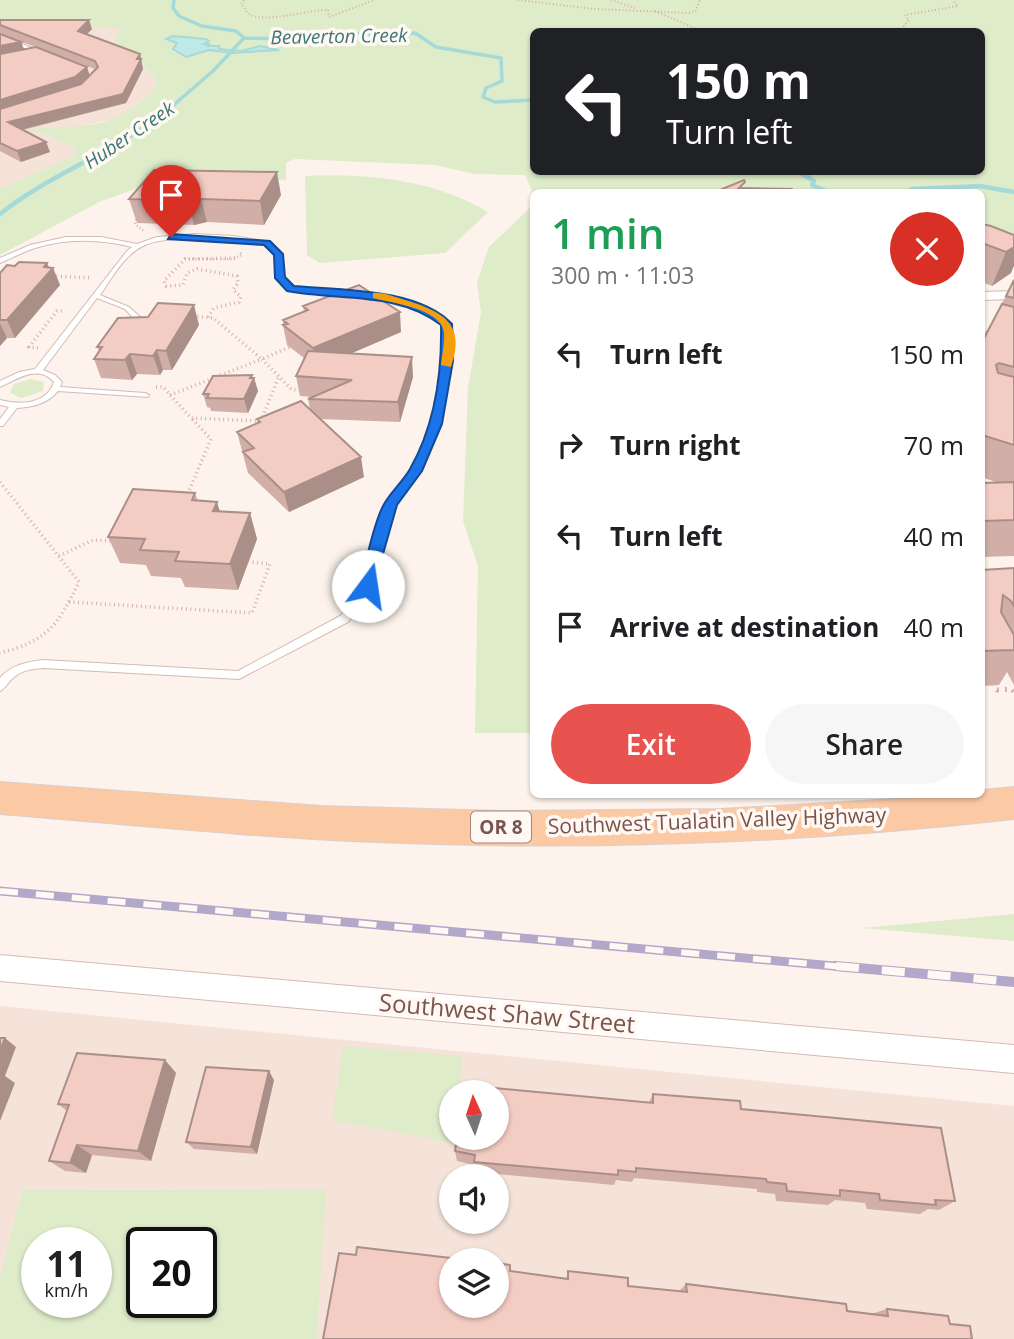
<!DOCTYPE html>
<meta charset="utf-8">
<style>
body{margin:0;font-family:"Open Sans",sans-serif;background:#f6f6f6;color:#202124;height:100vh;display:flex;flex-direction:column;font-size:26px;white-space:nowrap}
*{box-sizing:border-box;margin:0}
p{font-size:23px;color:#757577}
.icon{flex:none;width:38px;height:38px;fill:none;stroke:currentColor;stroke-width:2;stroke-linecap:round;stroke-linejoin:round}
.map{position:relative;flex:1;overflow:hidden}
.side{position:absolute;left:530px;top:189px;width:455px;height:609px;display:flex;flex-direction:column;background:#fff;border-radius:10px;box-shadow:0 2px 5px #0004}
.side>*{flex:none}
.top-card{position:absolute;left:530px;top:28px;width:455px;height:147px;border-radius:10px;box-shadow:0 2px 5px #0004;background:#202124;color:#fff;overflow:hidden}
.needle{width:46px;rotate:357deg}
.controls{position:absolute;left:439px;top:1080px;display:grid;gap:14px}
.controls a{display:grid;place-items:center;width:70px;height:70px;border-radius:50%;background:#fff;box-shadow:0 2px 5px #0004;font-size:35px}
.speed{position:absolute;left:21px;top:1227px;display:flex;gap:14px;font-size:35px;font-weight:700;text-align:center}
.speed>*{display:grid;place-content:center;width:91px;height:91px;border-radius:50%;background:#fff;box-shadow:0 2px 5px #0004;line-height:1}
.speed small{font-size:18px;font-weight:400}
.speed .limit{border:4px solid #111;border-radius:10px;background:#fff;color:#111}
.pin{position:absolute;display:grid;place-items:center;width:60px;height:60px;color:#fff;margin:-72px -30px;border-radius:50% 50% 50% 0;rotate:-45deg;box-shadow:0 0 7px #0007}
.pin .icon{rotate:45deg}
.me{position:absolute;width:77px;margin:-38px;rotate:14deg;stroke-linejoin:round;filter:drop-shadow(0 0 5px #0008)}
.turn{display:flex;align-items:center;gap:24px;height:147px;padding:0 21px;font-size:32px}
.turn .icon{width:91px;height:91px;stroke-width:2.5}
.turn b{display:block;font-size:49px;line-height:60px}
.round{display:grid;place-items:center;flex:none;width:74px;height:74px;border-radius:37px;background:#f6f6f6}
.overview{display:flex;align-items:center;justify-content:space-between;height:119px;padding:0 21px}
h1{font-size:42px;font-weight:600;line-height:52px;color:#1e9e55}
.cta{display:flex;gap:14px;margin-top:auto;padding:14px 21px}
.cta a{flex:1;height:80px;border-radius:42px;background:#e85350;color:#fff;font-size:28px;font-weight:600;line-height:80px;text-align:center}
.cta a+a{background:#f6f6f6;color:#202124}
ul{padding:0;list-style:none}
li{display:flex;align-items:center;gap:21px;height:91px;padding:0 21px}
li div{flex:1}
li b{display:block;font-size:26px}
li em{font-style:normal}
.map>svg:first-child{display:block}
.residential{fill:#f5e3da;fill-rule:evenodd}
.green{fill:#deecc9;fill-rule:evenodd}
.water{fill:#bfe8e6;stroke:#a5dad8;stroke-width:2}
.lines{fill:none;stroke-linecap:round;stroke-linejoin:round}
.stream-far1{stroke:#a5dad8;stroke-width:3.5}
.stream{stroke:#a5dad8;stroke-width:4.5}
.lane-casing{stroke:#d3bbb3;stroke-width:2}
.street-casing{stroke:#d3bbb3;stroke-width:2}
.primary-casing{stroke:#dacfcd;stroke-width:2}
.path-far3{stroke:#d9aea5;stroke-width:2;stroke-dasharray:1 2.5;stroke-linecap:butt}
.path-far2{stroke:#d9aea5;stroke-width:2.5;stroke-dasharray:1 2.5;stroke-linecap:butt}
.path-far1{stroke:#d9aea5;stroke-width:3.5;stroke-dasharray:1 3.5;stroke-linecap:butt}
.path{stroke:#d9aea5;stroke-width:5;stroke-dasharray:2 6;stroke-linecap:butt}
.lane{fill:#fff;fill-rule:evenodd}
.street{fill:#fff;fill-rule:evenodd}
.primary{fill:#fbc9a4;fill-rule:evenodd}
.rail-far1-casing{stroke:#b3a8c9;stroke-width:9}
.rail-casing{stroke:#b3a8c9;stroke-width:10}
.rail-far1{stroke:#fff8f3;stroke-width:6;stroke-dasharray:18;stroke-linecap:butt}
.rail{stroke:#fff8f3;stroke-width:8;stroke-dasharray:23;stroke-linecap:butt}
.wall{fill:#d1afa8;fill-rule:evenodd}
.shaded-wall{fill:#aa8f88}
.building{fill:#f3ccc3;stroke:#aa8f88;stroke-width:2}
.route{fill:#1a73e8;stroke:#114b97;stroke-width:2}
.slow{fill:#f59e0b}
.labels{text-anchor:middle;stroke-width:7;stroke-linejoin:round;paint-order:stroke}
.far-water-label{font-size:19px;font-style:italic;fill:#3c7775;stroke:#fff8f3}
.shield{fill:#fff8f3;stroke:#a2857f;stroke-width:2}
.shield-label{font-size:19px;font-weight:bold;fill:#7a544d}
.street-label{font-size:21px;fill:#7a544d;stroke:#fff8f3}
.near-street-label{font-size:24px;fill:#7a544d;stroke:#fff8f3}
</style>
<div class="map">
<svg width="1014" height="1339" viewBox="0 0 1014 1339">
<rect width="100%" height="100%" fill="#fdf3ec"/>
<!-- residential -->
<path class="residential" d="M0 27 122 28 121 32 141 53 139 59 157 82 155 89 124 115 112 119 73 128 24 129 39 131 77 149 73 156 0 189Z
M0 1006 1014 1106V1339H317L325 1189 22 1190 0 1277ZM452 1092H497V1138H452ZM452 1176H497V1222H452ZM452 1260H497V1306H452Z"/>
<!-- green -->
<path class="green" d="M0 0H1014V255L982 246V192H534V196L525 175 475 174 435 165 295 159 286 163V180L176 175 101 201 0 255V189L73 156 76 149 39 131 20 130C65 124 101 134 140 102 147 96 154 91 157 82L139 59 141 53 129 52 114 43 121 28 0 27ZM534 32H982V172H534Z
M305 176C370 174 431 179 488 212L445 253 320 263 307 255Z
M534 204 531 602 534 621V733H475L478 566 463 521 468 388 481 312 477 282 489 247Z
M30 379 44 382 43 391 21 398 10 393 14 384Z
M1014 914V941L862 928Z
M343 1046 462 1056 459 1092H452V1138H456L455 1143 332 1120Z
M326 1189 317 1339H0V1277L22 1190ZM37 1242H96V1302H37ZM142 1242H201V1302H142Z"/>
<!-- water -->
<path class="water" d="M173 36 206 39 209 41 204 44H210L206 46H219V49L242 51 260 46 279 50 232 53 209 50 186 57 173 49 177 43 166 39Z"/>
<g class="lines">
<!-- stream-far1 -->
<path class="stream-far1" d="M174 0 173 8 179 16 202 26 236 31 244 38 298 39 344 34 415 33 436 47 501 58 502 81 486 88 483 97 495 102 534 100
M162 115 213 71 244 38"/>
<!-- stream -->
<path class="stream" d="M799 172 814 181 812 185 828 192
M908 192 912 189 980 186 1014 192
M0 214C50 174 113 153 164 113"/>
<defs>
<path id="lane" d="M0 36 46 53V54L42 55 0 39Z
M195 234 234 236 269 242 281 254 283 278 288 285 304 289 374 293 402 300 444 316 453 331 447 391 440 424 420 471 394 505 388 520 367 599 348 622 239 679 43 668C32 669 22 670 13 678 8 682 6 688 0 691V678C11 665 26 662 43 660L238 671 340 616 357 598 378 520 387 502 412 470 432 424 439 391 445 331 438 319 398 303 374 297 304 293 284 287 277 278 275 254C271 251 267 246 262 244 238 236 166 235 143 246 124 255 112 278 100 295L129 307 150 326V330H144L125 309 97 298 43 370 55 375 62 382 60 387 145 393 149 395 148 397 58 391C47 404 33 407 17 408L3 426H0V419L9 407 0 405V400C20 405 46 405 54 382 38 364 17 379 0 387V381L19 372 35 369 127 251 132 247C100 239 67 238 35 248 23 252 12 258 0 263V258L30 245 66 237H101L137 244 157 237Z
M982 331 1014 340V344L982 335Z"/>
<path id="street" d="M1014 291V299L982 300V292Z
M0 955 1014 1045V1073L0 981Z"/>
<path id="primary" d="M0 782 321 806 501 811 721 809 982 794V790L1014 787V819C802 843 588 851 375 842 250 837 125 824 0 814Z"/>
</defs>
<!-- lane casing -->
<use href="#lane" class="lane-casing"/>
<!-- street casing -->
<use href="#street" class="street-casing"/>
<!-- primary casing -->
<use href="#primary" class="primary-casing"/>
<!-- path-far3 -->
<path class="path-far3" d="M244 0 241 4C244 6 245 10 248 13 261 25 310 9 328 10L329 17 374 0
M518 0 594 9 689 13 695 12 700 0
M611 0 635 8
M655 11 704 32
M909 32 904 26 909 20 905 15 958 6 953 0"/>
<!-- path-far2 -->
<path class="path-far2" d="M137 216 135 224 144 231
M185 259H232L242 255 240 252"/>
<!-- path-far1 -->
<path class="path-far1" d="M52 276 92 278
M193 316 213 318 262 359 290 347
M208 317 214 308 239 302 241 297 233 290 238 283 237 276 197 269 187 273 183 285 166 286 164 281 185 259 236 258
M38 348 29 347 57 311H64
M156 387H163L191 418 261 421
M170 395 262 359 291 389 302 391
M261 421 279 376
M0 482 79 582C57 626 49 640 0 653
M186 498 211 439 192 419
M59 556 93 540 114 541
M69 602 252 613 270 564 249 562"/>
<!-- path -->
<path class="path" d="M993 683 997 690 1012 689 1014 692"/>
<!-- lane -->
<use href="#lane" class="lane"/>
<!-- street -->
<use href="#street" class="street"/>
<!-- primary -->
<use href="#primary" class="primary"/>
<defs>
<path id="rail-far1" d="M0 891 856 968"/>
<path id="rail" d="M836 966 1014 982"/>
</defs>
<!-- rail-far1 casing -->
<use href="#rail-far1" class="rail-far1-casing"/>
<!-- rail casing -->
<use href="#rail" class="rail-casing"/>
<!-- rail-far1 -->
<use href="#rail-far1" class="rail-far1"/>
<!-- rail -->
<use href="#rail" class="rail"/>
</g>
<!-- wall -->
<path class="wall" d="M0 20 92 29 86 35 140 54 143 69 126 103 23 130 46 142 50 152 21 162 0 151ZM0 34H1L95 69 89 75 24 49Z
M281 195 264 225 207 222 194 225 137 223 129 199Z
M982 224 1014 235V265L1011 273 992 286 982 282Z
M47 263 49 267 53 268 60 285 15 338H7L0 346V273L15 266Z
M1014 280V556L982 557V483H998L982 477V342Z
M303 306 401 332 350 354 413 377 400 422 320 419 364 477 289 512 248 473 237 432 258 423 257 419 310 409 308 399 312 397 300 396 296 376 304 358 287 345 283 325V320L304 312Z
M199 325 172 370H163L160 375 137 374 132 380 101 378 94 359 99 351 97 347Z
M252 378H254L258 391 248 413 211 411 210 408 207 407 203 394Z
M195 493 198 501 220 511 250 513 257 539 238 590 185 587 181 578 151 576 146 565 120 563 108 537Z
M1014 568V685L1007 672 999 685 982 686V570Z
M165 1060 176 1073 151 1161 92 1155 86 1173 65 1171 49 1161 67 1111 58 1104Z
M274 1080 257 1154 194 1149 186 1142Z
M653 1094 741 1109 955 1201 939 1210 928 1209 920 1214 867 1209 865 1203 835 1200 828 1205 776 1201 775 1194 757 1192V1189L634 1178 632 1182 616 1180 614 1185 475 1172 474 1165 457 1161 455 1151 649 1102Z
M356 1255 510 1271 566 1279 568 1271 628 1286 679 1291 686 1284 871 1314 887 1309 950 1324Z"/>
<!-- shaded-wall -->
<path class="shaded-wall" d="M89 20 92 29 80 41 78 31Z
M21 42 25 51 0 56V46Z
M140 54 143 69 126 103 12 132 8 122 137 59Z
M87 67 90 76 78 87 0 111V100Z
M46 142 50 152 21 162 17 151Z
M277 172 281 195 264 225 260 201Z
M201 199 207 222 194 225 188 201Z
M1014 247V265L1011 273 992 286 1006 252Z
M47 263 50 271 53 268 60 285 15 338 7 320Z
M194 305 199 325 172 370 166 351Z
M400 312 401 332 317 368 313 348Z
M0 323 7 338 0 346Z
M157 350 163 370 160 375 153 356Z
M130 354 137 374 132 380 125 360Z
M412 357 413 377 400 422 398 402Z
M252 375 253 381 254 378 258 391 248 413 244 399Z
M361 457 364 477 289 512 284 492Z
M217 502 225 528 213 511Z
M250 513 257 539 238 590 230 564Z
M5 1038 16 1047 5 1076 15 1083 0 1121V1050Z
M165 1060 176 1073 151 1161 138 1151Z
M269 1071 274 1080 257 1154 251 1147Z
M77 1145 92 1155 86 1173 70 1163Z"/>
<!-- building -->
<path class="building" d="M0 20H89L78 31 140 54 137 59H141L123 94 8 122 46 142 17 151 0 143V109L81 84 98 67 95 61 0 25Z
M0 34 21 42 0 46Z
M36 47 87 67 75 77 0 100V54Z
M154 170 277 172 260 201 201 199 188 201 129 199Z
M744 180 745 182 739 188 792 189 795 192H715Z
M982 224 991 226 1014 235V247L1006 252 982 243Z
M19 262 47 263 44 267 53 268 7 320H0V273L7 265 15 266Z
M1014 280V298L1006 296Z
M359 285 400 312 313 348 283 325 288 324 283 320 308 310 303 306Z
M158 303 194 305 166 351 157 350 153 356 130 354 125 360 94 359 102 347H97L118 318 148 317Z
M1002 304 1014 307V367L999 363 996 365 998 373 1014 377V445L982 435V342Z
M308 351 412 357 398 402 308 399 352 380 296 376Z
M252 375 250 378H254L244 399 207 398 209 394H203L213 376Z
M301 401 361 457 284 492 243 452 254 448 237 432 260 422 257 419Z
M1014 482V520L982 521V483Z
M133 489 195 493 192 500 217 502 213 511 250 513 230 564 175 561 179 552 140 550 145 539 108 537Z
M1014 568V606L1011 601 1003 595 1001 612 1014 635V650L982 651V570Z
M0 1038H5L0 1050Z
M77 1053 165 1060 138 1151 77 1145 70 1163 49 1161 69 1105 58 1104Z
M206 1067 269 1071 251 1147 186 1142Z
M463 1085 653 1103V1094L740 1101 741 1109 941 1128 955 1201 935 1200 936 1205 880 1200 879 1194 840 1190V1196L787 1191 786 1184 767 1182 766 1179 636 1168V1172L618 1170V1175L474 1162 475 1155 455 1151 457 1138H497V1092H463Z
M357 1247 468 1260H452V1306H497V1263L510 1265V1271L568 1279V1271L628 1278V1286L687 1292 686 1284 846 1304 847 1311 888 1316 887 1309 948 1316 950 1324 970 1326 972 1339H323L339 1253 356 1255Z"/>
<!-- route -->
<path class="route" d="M171 234 270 241 283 254 285 277 294 286C341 290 418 288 452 324L453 361 442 424 422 471 397 505 373 589H362L360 586C367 560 371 532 382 508 388 494 402 483 410 469 435 425 442 374 441 325 397 291 339 301 287 291L275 278 274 255 264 245 168 239Z"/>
<!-- slow -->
<path class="slow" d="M373 293C383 292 394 297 405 300 441 311 467 323 451 367L441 365C442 355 445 342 444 332 440 308 392 303 373 298Z"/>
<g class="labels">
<!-- far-water labels -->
<g class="far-water-label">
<text transform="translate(339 36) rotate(-1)" y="7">Beaverton Creek</text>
<text transform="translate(129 135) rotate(-34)" y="7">Huber Creek</text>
</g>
<!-- shield labels -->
<rect class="shield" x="471" y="811.5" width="60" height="31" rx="5"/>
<g class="shield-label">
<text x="501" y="834">OR 8</text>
</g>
<!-- street labels -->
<g class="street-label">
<text transform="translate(717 821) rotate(-2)" y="7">Southwest Tualatin Valley Highway</text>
</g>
<!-- near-street labels -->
<g class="near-street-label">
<text transform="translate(507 1014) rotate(5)" y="8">Southwest Shaw Street</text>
</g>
</g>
</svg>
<div class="controls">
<a><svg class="needle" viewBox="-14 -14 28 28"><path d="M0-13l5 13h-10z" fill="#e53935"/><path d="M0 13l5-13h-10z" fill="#757577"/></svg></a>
<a><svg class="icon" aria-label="sound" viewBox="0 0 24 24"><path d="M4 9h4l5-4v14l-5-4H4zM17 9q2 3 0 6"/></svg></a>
<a><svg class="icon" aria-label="layers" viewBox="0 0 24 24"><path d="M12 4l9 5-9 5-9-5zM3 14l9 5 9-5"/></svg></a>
</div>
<div class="speed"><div>11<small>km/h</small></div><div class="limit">20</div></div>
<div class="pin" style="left:171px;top:237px;background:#d93025"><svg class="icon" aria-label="arrive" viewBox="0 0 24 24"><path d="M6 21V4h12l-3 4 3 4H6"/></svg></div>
<svg class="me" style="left:368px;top:586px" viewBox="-20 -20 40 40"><circle r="19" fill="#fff"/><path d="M0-13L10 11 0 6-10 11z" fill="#1a73e8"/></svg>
<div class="top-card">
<div class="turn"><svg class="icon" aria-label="left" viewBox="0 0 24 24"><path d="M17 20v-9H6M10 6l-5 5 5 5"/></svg><div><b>150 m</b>Turn left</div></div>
</div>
<section class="side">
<div class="overview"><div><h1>1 min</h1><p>300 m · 11:03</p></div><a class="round" style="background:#d93025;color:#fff"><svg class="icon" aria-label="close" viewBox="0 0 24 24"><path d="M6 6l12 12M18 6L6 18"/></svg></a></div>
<ul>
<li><svg class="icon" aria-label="left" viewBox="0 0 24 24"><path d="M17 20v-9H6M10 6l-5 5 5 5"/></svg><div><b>Turn left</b></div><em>150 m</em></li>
<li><svg class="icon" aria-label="right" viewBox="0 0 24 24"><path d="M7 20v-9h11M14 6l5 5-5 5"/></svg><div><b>Turn right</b></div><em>70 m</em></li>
<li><svg class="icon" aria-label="left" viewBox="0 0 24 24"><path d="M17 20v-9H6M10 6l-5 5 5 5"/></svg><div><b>Turn left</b></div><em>40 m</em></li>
<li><svg class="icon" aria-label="arrive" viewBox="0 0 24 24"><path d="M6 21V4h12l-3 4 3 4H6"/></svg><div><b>Arrive at destination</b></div><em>40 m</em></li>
</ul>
<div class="cta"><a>Exit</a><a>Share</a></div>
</section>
</div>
